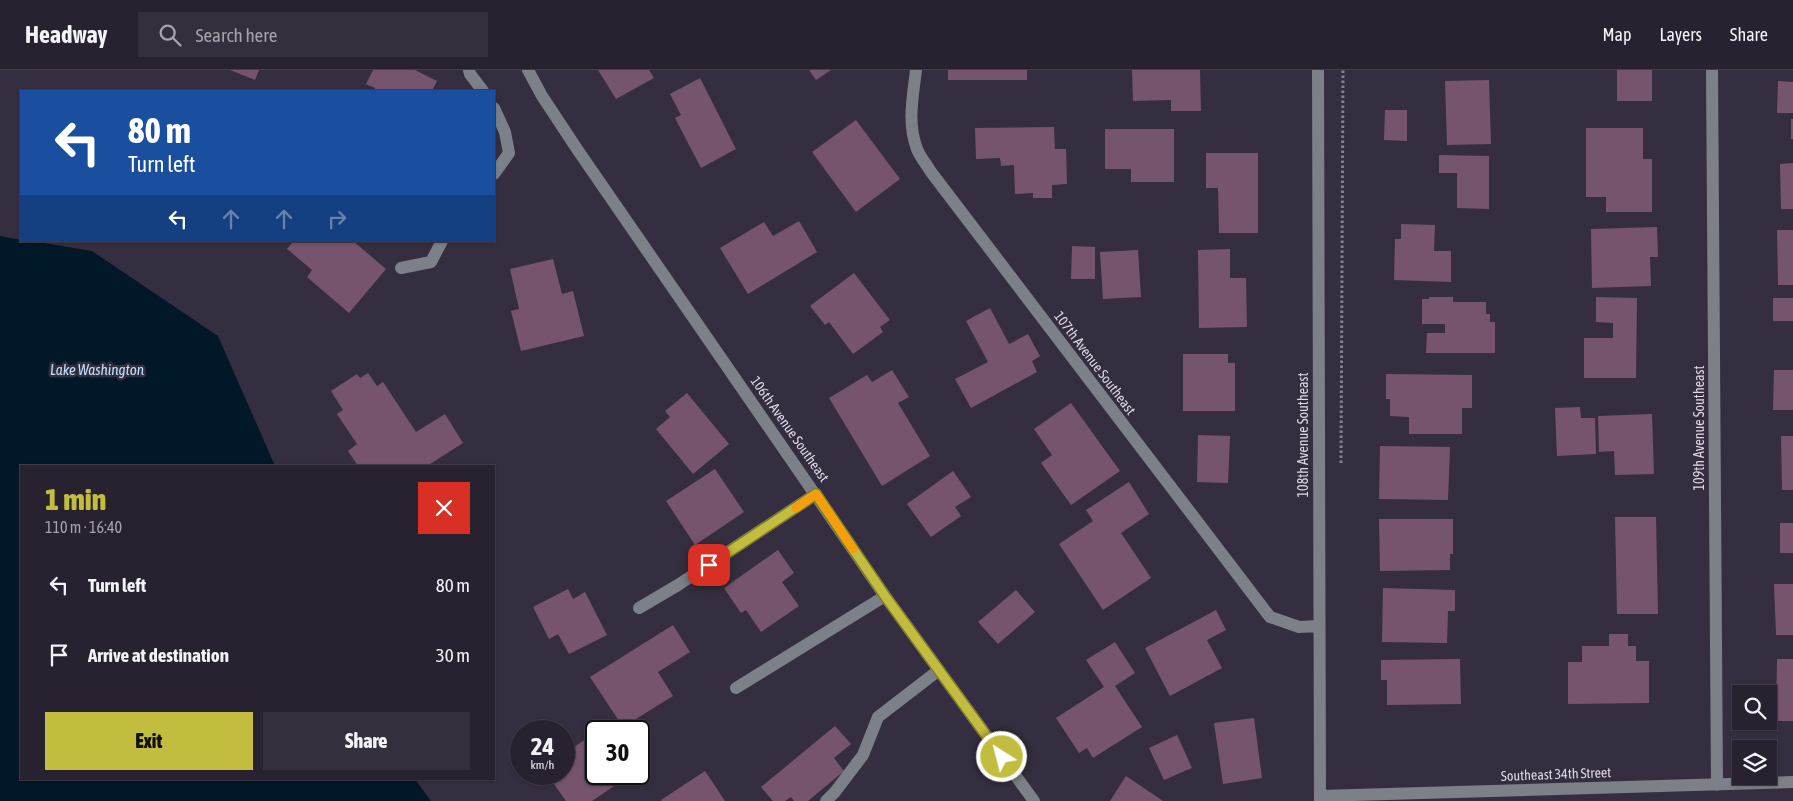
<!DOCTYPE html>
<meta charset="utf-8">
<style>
body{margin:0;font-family:"Asap Condensed",sans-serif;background:#342f3c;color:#f1f3f6;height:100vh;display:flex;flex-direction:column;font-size:19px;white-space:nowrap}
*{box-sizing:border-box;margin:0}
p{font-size:16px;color:#a5a4ab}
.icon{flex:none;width:28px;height:28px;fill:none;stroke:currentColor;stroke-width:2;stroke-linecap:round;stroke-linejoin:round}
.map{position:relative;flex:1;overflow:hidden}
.sheet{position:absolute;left:20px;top:395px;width:475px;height:315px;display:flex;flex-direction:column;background:#282230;border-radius:0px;box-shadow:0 1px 4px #0004,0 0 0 1px #443f4c}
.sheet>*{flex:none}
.top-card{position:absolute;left:20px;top:20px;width:475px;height:152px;border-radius:0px;box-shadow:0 1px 4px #0004,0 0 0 1px #443f4c;background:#1a4fa0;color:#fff;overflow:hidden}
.fabs{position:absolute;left:1732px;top:615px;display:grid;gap:10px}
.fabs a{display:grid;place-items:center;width:45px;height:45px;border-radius:0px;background:#282230;box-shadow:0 1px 4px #0004,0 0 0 1px #443f4c;font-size:25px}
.speed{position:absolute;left:510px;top:650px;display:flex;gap:10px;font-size:25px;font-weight:700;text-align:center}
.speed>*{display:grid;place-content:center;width:65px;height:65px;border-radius:50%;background:#282230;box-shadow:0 1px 4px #0004,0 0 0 1px #443f4c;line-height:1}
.speed small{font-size:12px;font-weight:400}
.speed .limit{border:2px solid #111;border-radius:8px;background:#fff;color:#111}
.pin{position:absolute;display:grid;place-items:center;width:42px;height:42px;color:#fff;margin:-21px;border-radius:10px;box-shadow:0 2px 8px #0006}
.me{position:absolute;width:55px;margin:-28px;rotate:324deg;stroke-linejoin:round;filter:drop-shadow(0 0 4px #0008)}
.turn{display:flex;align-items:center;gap:18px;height:105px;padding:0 25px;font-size:22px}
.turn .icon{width:65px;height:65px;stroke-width:2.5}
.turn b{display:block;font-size:35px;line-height:42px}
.lanes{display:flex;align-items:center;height:48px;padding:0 25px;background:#0003;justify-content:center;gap:25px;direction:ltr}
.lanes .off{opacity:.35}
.round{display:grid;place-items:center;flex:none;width:52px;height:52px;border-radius:0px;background:#342f3c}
.summary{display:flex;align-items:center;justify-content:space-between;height:85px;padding:0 25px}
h1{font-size:30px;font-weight:800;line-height:38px;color:#c2bd3f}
.cta{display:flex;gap:10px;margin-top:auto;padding:10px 25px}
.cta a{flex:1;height:58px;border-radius:0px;background:#c2bd3f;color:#111;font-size:20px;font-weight:800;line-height:58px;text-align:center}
.cta a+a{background:#342f3c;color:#f1f3f6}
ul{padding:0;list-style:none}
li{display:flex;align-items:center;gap:15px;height:70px;padding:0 25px}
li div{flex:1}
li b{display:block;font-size:19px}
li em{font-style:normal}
header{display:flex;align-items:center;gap:30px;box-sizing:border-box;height:70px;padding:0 25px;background:#282230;border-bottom:1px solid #443f4c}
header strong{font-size:24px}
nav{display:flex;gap:28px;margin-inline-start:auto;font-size:18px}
.search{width:350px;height:45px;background:#342f3c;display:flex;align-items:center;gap:12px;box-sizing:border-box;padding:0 18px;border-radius:0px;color:#a5a4ab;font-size:19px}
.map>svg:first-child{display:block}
.water{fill:#001827}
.building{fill:#76546e}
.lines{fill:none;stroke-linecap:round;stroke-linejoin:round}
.path{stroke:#85808e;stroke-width:3;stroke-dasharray:2.5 2.5;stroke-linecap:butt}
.minor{stroke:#7c8089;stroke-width:12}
.route-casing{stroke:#7e7b29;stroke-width:12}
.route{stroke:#c2bd3f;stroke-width:9}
.slow{stroke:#f59e0b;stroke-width:9}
.labels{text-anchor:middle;stroke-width:5;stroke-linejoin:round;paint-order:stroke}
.street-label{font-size:14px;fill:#ddd9e4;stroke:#352e40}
.water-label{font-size:15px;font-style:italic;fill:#bce2fb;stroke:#352e40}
</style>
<header>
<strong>Headway</strong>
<div class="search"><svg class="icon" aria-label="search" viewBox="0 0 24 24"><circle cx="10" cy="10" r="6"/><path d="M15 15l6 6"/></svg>Search here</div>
<nav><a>Map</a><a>Layers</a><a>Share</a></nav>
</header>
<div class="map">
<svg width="1793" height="731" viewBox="0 0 1793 731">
<rect width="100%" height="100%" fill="#352e40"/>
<!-- water -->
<path class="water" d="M0 166 21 170V171H32L92 181 218 266 275 396H21V709H417V712L431 731H0Z"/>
<!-- building -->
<path class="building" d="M230 0H259L255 10Z
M373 0H415L437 11 432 21H374L375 18 366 14Z
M598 0H649L654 8 616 29Z
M809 0H831L816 10Z
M948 0H1027V10H948Z
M1132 0H1200L1201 41H1171V30L1133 31Z
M1617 0H1652V31H1617Z
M700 8 736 79 701 98 675 48 681 45 670 24Z
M1489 10 1491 74 1447 75 1445 11Z
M1778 11 1793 12V43H1777Z
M1385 40H1407V71L1384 70Z
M1791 49H1793V69H1791Z
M856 50 900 109 856 142 812 82Z
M1054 57 1055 79H1066L1067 114 1052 115V128H1033V123L1015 124 1014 95 1001 96 1000 88 976 89 975 58Z
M1586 58H1643V89H1652V142H1606V127H1586Z
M1105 59H1174V112H1131V99H1105Z
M1206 83H1258V163H1219L1218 118H1206Z
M1439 85 1489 86V139L1457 138V103H1439Z
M1793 93V139H1781L1780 94Z
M799 151 817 182 748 224 720 178 764 152 773 166Z
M1401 154 1435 155 1434 181H1451V212L1394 210 1395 169H1401Z
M1657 157 1658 187H1650L1651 216 1592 218 1591 159Z
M1777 160H1793V215H1778Z
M294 171H353L386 199 349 243 307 207 312 200 287 179Z
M1072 176 1095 177V209H1071Z
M1230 179V208H1246L1247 257 1199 258 1198 180Z
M1138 180 1141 227 1103 229 1100 182Z
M553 189 562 224 573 221 584 266 521 281 511 241 519 239 510 199Z
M854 203 890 250 880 257 883 262 853 284 829 252 825 255 810 236Z
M1429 227H1453V232H1486V244H1490V252H1495V283H1426L1427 263H1445V254H1422V229H1429Z
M1596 227 1637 228 1636 308H1584V268H1613V253L1596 252Z
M1773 228H1793V251H1773Z
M990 238 1009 274 1028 264 1040 286 1032 291 1037 302 971 338 955 309 988 292 966 251Z
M1183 284H1228V293H1235V341H1183Z
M892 300 909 327 898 333 930 386 882 416 829 328 867 305 872 312Z
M1774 300H1793V340H1773Z
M368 303 377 316 383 312 416 362 445 344 463 373 427 396H358L348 381 357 374 337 344 343 340 331 321 357 304 360 308Z
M1386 304 1472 305V338H1462V364H1409V347L1390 346V329H1386Z
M687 323 729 374 693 404 656 359 670 347 665 341Z
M1071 333 1120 401 1071 435 1041 393 1052 385 1034 359Z
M1580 337 1581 348H1595L1596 384 1557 386 1555 338Z
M1652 344 1654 404 1615 405 1614 381 1599 382 1598 346Z
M1198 365 1230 366 1228 413 1197 412Z
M1781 366H1793V420H1782Z
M1380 376 1450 377 1448 430 1379 429Z
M715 399 744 442 695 475 666 431Z
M953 401 971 427 955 437 961 446 931 467 907 434Z
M1129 412 1149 444 1121 463 1151 508 1103 540 1059 474 1093 451 1086 440Z
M1615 447H1656L1658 544H1617Z
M1379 449H1453V484H1450V500L1380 501Z
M1780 453H1793V483H1780Z
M778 480 794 503 782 512 799 536 761 562 746 540 741 543 724 518Z
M1774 514H1793V565H1776Z
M1383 518 1455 520V541H1448L1447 573 1382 572Z
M568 519 573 529 585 522 607 565 569 584 558 564 549 569 533 537Z
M1016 520 1035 542 998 574 978 552Z
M1216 540 1226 560 1207 570 1222 598 1170 626 1145 578Z
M673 555 690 582 658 602 673 626 623 657 590 607Z
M1609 564H1628V576H1636V591H1649V633L1568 634V592H1582V576H1609Z
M1115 572 1135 603 1115 616 1142 657 1093 688 1087 678 1079 683 1056 648 1104 617 1086 590Z
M1460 589 1461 634 1387 635V610H1381V590Z
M1777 589H1793V651H1776Z
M1254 648 1262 708 1223 714 1214 653Z
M614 650 621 661H597Z
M835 656 851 674 834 688 844 701 808 731H794L791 727 785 731H773L761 717Z
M596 662V704H611L617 714 592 731H566L547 704H564V684Z
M1177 665 1192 698 1164 710 1149 678Z
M705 701 725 731H662L661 730Z
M1126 706 1163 731H1110Z"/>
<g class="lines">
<!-- path -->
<path class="path" d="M1341 393 1343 0"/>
<!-- minor -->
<path class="minor" d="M469 0 470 4 483 21
M528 0 542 26 577 79 885 526 1034 731
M916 0C913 26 907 53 917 79 920 87 927 95 931 102L1270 547 1299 557 1318 556
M1318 0 1320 731
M1712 0 1717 715
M494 38 505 62 509 83 494 104
M401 198 431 192 442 171
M639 538 678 515 816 424
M736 618 885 526
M1320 726 1793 712
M826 731 835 722 863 685 878 647 939 600"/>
</g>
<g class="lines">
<defs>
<path id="route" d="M709 495 816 424 885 526 1002 687"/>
</defs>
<!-- route casing -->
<use href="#route" class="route-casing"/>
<!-- route -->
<use href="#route" class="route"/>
<!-- slow -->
<path class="slow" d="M796 438 816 424 853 479"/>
</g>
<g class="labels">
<!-- street labels -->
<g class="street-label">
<text transform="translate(1095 293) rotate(53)" y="5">107th Avenue Southeast</text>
<text transform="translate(1699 358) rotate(-90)" y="5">109th Avenue Southeast</text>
<text transform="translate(790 359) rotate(55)" y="5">106th Avenue Southeast</text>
<text transform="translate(1303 365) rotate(-90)" y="5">108th Avenue Southeast</text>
<text transform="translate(1556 704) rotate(-2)" y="5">Southeast 34th Street</text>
</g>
<!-- water labels -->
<g class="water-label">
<text x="97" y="305">Lake Washington</text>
</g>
</g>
</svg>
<div class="fabs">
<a><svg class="icon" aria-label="search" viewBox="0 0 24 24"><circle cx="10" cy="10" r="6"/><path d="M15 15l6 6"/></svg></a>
<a><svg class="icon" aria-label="layers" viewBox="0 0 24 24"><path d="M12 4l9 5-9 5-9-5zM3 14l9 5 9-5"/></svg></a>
</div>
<div class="speed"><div>24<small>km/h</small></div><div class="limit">30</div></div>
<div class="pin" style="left:709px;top:495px;background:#d93025"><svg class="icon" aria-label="arrive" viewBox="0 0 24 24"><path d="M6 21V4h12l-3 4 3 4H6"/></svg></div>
<svg class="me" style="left:1002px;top:687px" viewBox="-20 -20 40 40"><circle r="17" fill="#c2bd3f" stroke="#fff" stroke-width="3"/><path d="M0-11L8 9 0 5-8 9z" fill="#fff"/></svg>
<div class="top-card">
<div class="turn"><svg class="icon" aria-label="left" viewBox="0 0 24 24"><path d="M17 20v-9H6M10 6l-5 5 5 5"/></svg><div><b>80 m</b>Turn left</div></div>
<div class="lanes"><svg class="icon" aria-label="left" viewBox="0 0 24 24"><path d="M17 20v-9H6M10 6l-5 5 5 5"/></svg><svg class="icon off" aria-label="ahead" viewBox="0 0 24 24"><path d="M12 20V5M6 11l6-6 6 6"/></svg><svg class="icon off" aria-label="ahead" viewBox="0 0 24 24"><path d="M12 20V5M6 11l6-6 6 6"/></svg><svg class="icon off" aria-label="right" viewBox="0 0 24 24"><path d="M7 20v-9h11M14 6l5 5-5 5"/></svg></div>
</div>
<section class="sheet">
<div class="summary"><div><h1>1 min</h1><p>110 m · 16:40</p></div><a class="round" style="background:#d93025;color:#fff"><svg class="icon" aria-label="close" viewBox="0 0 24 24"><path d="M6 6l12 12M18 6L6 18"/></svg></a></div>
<ul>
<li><svg class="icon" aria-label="left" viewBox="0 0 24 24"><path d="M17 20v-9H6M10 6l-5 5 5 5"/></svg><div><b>Turn left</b></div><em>80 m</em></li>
<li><svg class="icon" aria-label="arrive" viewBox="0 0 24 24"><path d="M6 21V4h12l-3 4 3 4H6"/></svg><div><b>Arrive at destination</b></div><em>30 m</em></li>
</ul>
<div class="cta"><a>Exit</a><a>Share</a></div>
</section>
</div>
